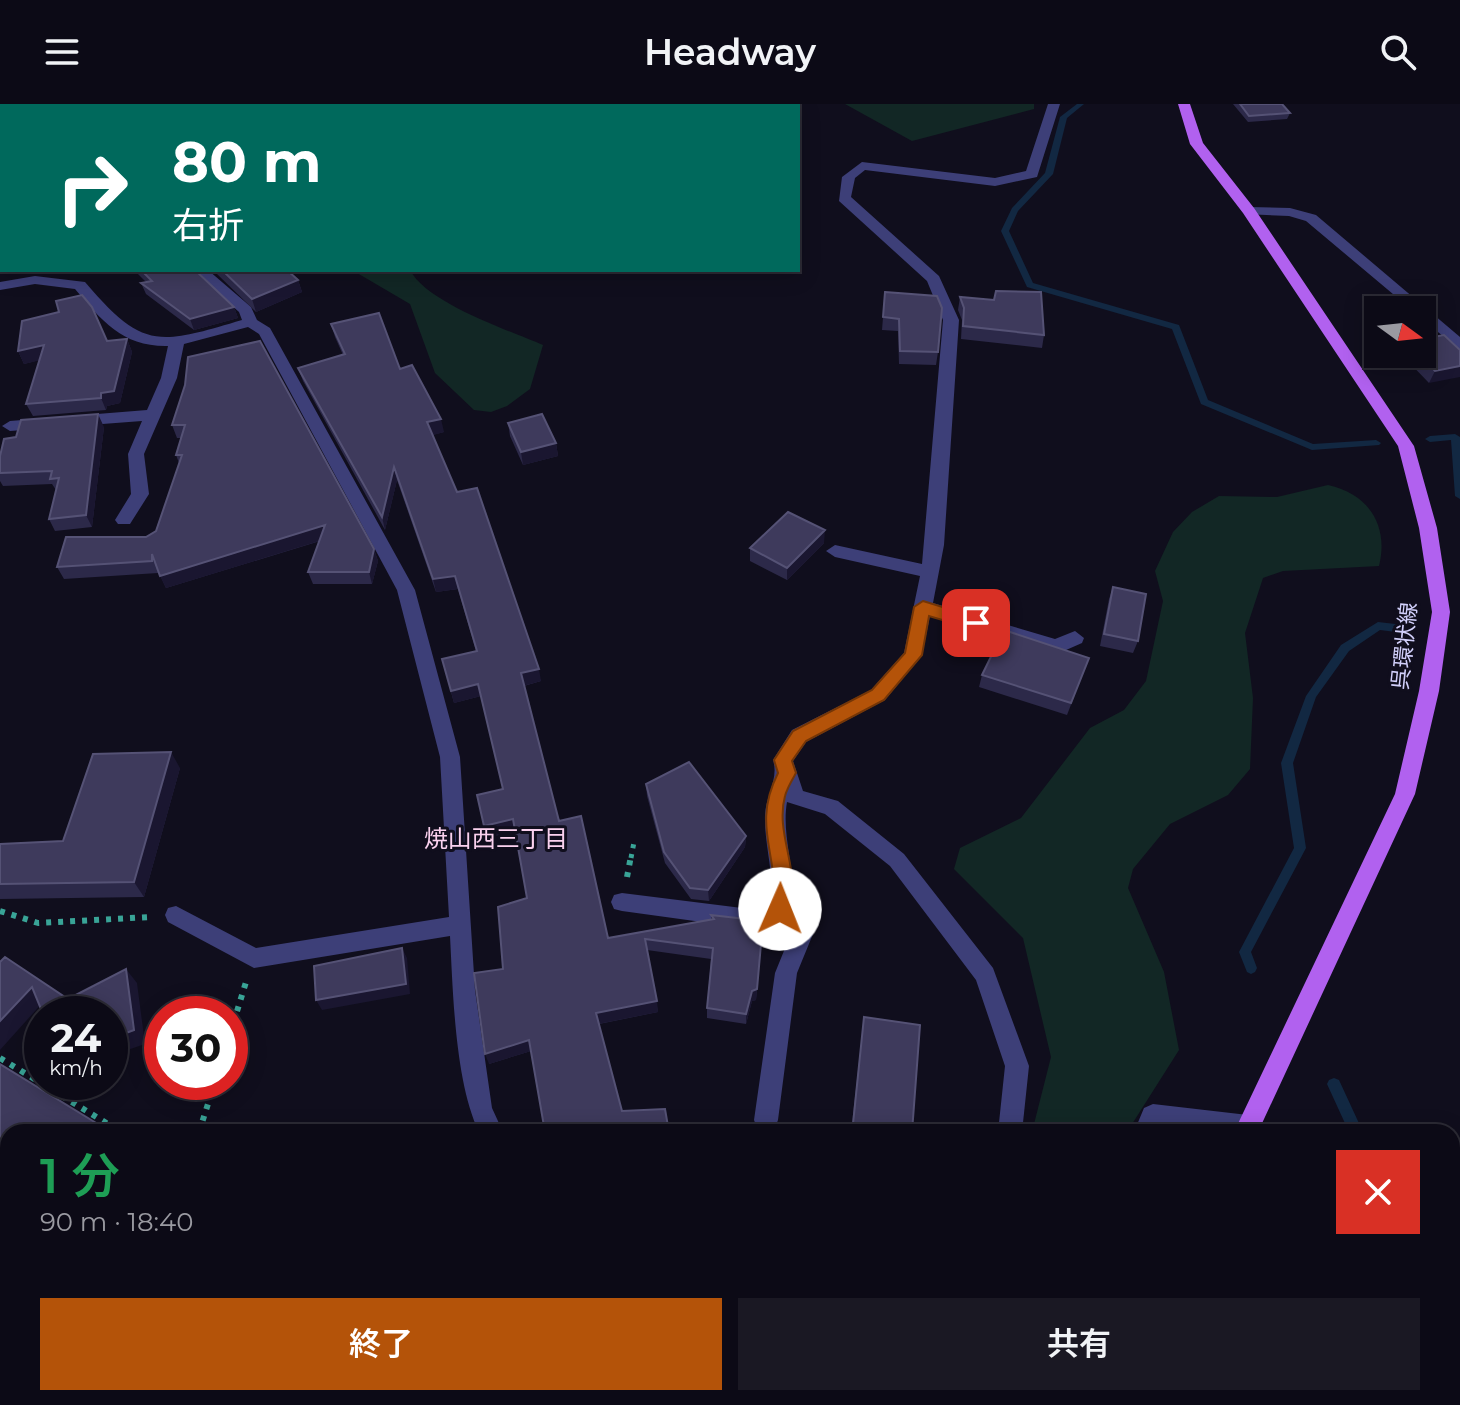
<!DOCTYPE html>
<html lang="ja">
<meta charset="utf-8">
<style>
body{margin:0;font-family:Montserrat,"Noto Sans JP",sans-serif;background:#1a1823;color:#f1f3f6;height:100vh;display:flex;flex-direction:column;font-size:30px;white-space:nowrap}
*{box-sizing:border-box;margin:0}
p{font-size:26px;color:#9a9aa1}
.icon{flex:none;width:44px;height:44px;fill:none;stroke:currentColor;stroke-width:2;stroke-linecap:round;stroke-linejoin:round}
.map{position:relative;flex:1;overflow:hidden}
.details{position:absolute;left:0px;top:1020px;width:1460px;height:282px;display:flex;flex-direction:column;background:#0c0a16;border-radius:24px 24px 0 0;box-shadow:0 4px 20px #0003,0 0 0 2px #2c2b35}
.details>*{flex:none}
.top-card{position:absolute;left:0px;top:0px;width:800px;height:168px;box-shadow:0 4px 20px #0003,0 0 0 2px #2c2b35;background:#00695c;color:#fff;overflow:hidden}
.needle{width:52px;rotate:105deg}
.controls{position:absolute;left:1364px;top:192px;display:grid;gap:16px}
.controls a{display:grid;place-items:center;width:72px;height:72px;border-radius:0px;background:#0c0a16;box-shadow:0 4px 20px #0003,0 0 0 2px #2c2b35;font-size:40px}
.speed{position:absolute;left:24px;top:892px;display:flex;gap:16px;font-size:40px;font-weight:700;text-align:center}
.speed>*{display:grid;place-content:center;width:104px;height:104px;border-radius:50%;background:#0c0a16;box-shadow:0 4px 20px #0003,0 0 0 2px #2c2b35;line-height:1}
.speed small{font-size:20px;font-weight:400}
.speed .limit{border:12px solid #d22;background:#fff;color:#111}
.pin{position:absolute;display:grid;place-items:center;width:68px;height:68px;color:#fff;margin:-34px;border-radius:16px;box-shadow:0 4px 12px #0006}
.me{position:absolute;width:88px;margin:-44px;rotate:1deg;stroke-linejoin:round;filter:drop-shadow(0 0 6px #0008)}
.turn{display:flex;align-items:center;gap:28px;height:168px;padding:0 40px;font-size:36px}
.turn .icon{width:104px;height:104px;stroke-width:2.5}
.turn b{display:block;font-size:56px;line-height:68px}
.round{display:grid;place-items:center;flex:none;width:84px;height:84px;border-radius:0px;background:#1a1823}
.head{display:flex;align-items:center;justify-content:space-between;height:136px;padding:0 40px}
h1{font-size:48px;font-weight:600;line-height:60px;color:#1e9e55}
.cta{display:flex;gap:16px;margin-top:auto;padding:16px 40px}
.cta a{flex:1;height:92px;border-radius:0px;background:#b45309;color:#fff;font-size:32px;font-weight:600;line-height:92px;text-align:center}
.cta a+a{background:#1a1823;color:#f1f3f6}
header{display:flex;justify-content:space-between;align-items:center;height:104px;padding:0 40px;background:#0c0a16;font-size:36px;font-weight:600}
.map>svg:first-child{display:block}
.green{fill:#122725}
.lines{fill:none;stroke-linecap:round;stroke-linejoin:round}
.stream{fill:#122842;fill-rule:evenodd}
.path-far1{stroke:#39a497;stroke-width:5;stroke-dasharray:4 6;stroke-linecap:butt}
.path{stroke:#39a497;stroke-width:6;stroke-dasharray:5 7;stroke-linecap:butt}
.minor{fill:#3d3f78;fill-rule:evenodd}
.major{fill:#b161ef;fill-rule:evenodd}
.wall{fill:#2c2949}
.shaded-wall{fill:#1a1630}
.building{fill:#3e3a5c;stroke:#555275;stroke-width:2}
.route{fill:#b45309;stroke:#753606;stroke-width:2}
.labels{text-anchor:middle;stroke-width:6;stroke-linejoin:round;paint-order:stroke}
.street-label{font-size:22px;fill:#d1cffa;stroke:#100e1d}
.neighbourhood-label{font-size:24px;fill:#fad1ee;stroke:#100e1d}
</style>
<header><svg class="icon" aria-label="menu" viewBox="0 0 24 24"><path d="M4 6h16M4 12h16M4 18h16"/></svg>Headway<svg class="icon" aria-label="search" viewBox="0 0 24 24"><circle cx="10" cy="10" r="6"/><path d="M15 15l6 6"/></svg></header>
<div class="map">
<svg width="1460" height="1301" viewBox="0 0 1460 1301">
<rect width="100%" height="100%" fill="#100e1d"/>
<!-- green -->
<path class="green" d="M845 0H1034V5L912 37Z
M352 166H410C427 199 508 226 543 241L530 285 507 302 491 308 474 306 435 269 410 200Z
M1328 381C1369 390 1389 422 1379 462L1283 467 1263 474 1245 529 1253 594 1250 665 1228 691 1170 720 1133 765 1128 784 1164 868 1179 946 1127 1028H1032L1051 953 1023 834 954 765 960 744 1021 714 1090 624 1124 606 1146 577 1163 497 1155 467 1173 428 1192 408 1219 392 1277 393Z"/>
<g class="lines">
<!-- stream -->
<path class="stream" d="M1077 0H1084L1067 14 1053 70 1018 107 1009 127 1033 179 1179 221 1208 296 1313 340 1376 336 1381 339 1379 341 1312 346 1201 300 1172 225 1027 183 1001 127 1012 104 1045 69 1060 13Z
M1455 330 1460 333V395L1455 392 1451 336 1430 338 1425 335 1430 332Z
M1378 518 1404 521 1409 525 1404 529 1380 526 1349 547 1316 593 1293 659 1306 744 1251 848 1257 864 1255 868 1251 870 1247 868 1239 848 1294 744 1281 659 1306 592 1341 541Z
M1334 974 1339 976 1363 1028H1349L1327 980 1329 976Z
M1291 1294H1309L1314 1301H1295Z"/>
<!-- path-far1 -->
<path class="path-far1" d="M631 754 634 738"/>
<!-- path -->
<path class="path" d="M627 773 631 752
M0 807 38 819 151 813
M230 930 246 878
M0 954 121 1028
M199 1028 215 978
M49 1301 51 1294
M68 1301 73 1294"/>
<!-- minor -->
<path class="minor" d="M246 0H258V2H246Z
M1048 0H1060L1037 73 995 82 865 66 855 74 851 93 939 172 959 216 944 441 933 499 1055 535 1075 527 1084 534 1082 539 1057 550 930 512 922 551 885 596 806 638 793 657 803 687 838 697 904 750 993 864 1029 962 1022 1028H998L1005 962 976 876 890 762 825 710 787 698C781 733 797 767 791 802L813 830 797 869 778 1016 775 1024 766 1028 757 1024 754 1016 775 869 790 832 777 817 760 826 622 807 614 805 611 798 614 791 622 789 758 806 770 800C775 769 764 741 765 711 766 691 779 675 773 656L792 626 871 586 904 549 920 472 835 453 826 447 835 441 922 460 943 216 927 177 839 97 842 73 862 58 995 74 1026 67Z
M1249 103 1290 104 1316 111 1460 233V246L1422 215V206H1412L1306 117 1289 112 1244 110V104Z
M192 166H208L251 203 257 216 270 224 415 486 460 653 475 886 492 1004 503 1028H479C455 978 453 889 450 832L254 864 168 818 165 811 168 804 176 802 256 844 449 813 440 653 397 486 259 230 248 223 184 240 177 274 144 350 149 390 130 420H118L115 416 131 390 128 350 142 317 10 327 2 322 10 317 147 306 161 274 168 242C123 243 102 217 75 185L35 180 0 186V178L35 172 85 178C143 246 158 241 242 216L239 208Z
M1153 1000 1248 1011 1263 1020 1266 1028H1191L1160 1024 1158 1028H1134L1144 1004Z
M1452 1202 1460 1205V1233L1452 1230Z
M644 1294H673L676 1301H647Z
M837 1294H865L863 1301H835Z
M918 1294H946L943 1301H915Z"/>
<!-- major -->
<path class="major" d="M1178 0H1190L1203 39 1254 104 1414 342 1437 424 1450 508 1439 587 1415 690 1258 1028H1234L1395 690 1419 587 1432 508 1419 424 1398 342 1243 109 1190 40Z
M1123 1294H1151L1148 1301H1120Z"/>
</g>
<!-- wall -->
<path class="wall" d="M1233 0H1282L1290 9 1287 15 1248 18Z
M134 166H195L234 203 238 214 194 226 146 190 141 179 146 178Z
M216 166H292L293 172 298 176 302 188 256 208 217 170Z
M885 188 938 248 936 261 899 260 898 227 882 226Z
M960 193 1044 231 1042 244 961 235 962 216 958 206Z
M331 220 400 265 444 328 432 331 541 577 524 582 559 717 608 834 711 816V811L763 817 756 896 752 897 746 920 707 914V904L711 855 647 846 658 908 599 920 545 1028 531 947 489 960 503 865 527 794 515 727 488 734 503 685 481 592 454 599 442 555 476 547 458 485 436 488 397 376 385 426 303 277 298 264 343 251 335 233Z
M127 235 132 248 120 299 107 302 106 306 33 312 26 300 39 256 24 260 18 247Z
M1460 246 1429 279 1401 250H1422Z
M185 281 374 445 378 457 372 480H313L308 468 320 437 166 484 158 467V469L64 475 57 463 146 433 156 427 179 359 176 351 181 334H177L172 321Z
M508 319 556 339 558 352 523 361 510 332Z
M104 323 92 423 55 427 49 415 56 386 52 380 3 382 0 377V352L16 333Z
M824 439 787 476 750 457V444Z
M1113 483 1138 537 1133 549 1100 542 1109 495Z
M1089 554 1067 611 979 583 982 571Z
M180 664 144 793 0 795V740L63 737Z
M646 680 746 732 745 743 709 797 691 795 665 759 647 692Z
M864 913 912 1028H851Z
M1344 1294H1452L1460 1301H1352Z"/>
<!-- shaded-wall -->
<path class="shaded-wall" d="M298 176 302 188 256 208 252 195Z
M234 203 238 214 194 226 190 215Z
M127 235 132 248 120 299 107 302 106 306 101 294V289Z
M44 241 50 254 24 260 18 247Z
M1460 262V273L1429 279 1435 267Z
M98 310 104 323 92 423 86 411Z
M441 315 444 328 430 332 427 318Z
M556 339 558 352 523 361 521 348Z
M394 363 397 376 385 426 382 413Z
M325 421 329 434 166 484 160 472Z
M825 426 824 439 787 476V464Z
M374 445 378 457 372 480 369 468Z
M455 472 458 485 436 488 433 475Z
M539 565 541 577 523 582 521 569Z
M478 580 481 592 454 599 451 587Z
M171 648 180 664 144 793 134 778Z
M513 715 515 727 488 734 484 722Z
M746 732 745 743 709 797 708 786Z
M763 817 756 896 752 897 746 920V910Z
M402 844 407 854 410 890 322 906 316 896Z
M126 865 137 879 145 940 110 952V935Z
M32 883 44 897 0 946V917Z
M657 897 658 908 598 920 596 909Z
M529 936 531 947 489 960 485 950Z
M8 1194V1209L0 1212V1197Z
M3 1283 8 1286V1294H18V1301H1Z"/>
<!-- building -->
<path class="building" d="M1240 0H1282L1290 9 1249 12Z
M141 166H195L234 203 190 215 141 179 152 177Z
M222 166H287L298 176 252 195Z
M996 187 1041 188 1044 231 963 222 964 204 960 193 994 196Z
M885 188 937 192 942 204 938 248 900 247 899 215 883 213Z
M82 191 92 203 107 237 127 235 114 287 101 289V294L26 300 44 241 18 247 22 217 59 208 56 197Z
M379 209 400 265 412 261 441 315 427 318 457 388 477 384 539 565 521 569 559 717 581 712 608 834 714 815 711 811 763 817 757 885 752 887 746 910 707 904 713 844 645 835 657 897 596 909 622 1007 665 1005 669 1028H545L529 936 485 950 474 869 503 865 498 803 527 794 513 715 484 722 477 691 503 685 478 580 451 587 442 555 477 547 455 472 433 475 394 363 382 413 298 264 345 250 331 220Z
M1444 231 1460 246V262L1435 267 1419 250H1422V235Z
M260 237 374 445 369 468H308L325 421 160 472 152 450V457L57 463 66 433H146L156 427 182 351H176L185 321H172L185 281 188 253Z
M98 310 86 411 49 415 59 374 50 375 52 367 0 369V352L4 335 16 333 21 316Z
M542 310 556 339 521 348 508 319Z
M788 408 825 426 787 464 750 444Z
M1113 483 1146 490 1138 537 1104 530Z
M1004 526 1089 554 1071 599 982 571Z
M171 648 134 778 0 780V740L63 737 93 650Z
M689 658 746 732 708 786 690 784 664 748 646 680Z
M402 844 406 880 316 896 314 862Z
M5 853 68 895 126 865 134 926 110 935V910H43L32 883 0 917V858Z
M864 913 920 921 912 1028 853 1020Z
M0 960 101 1022 100 1028H8V1194L0 1197Z
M1452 1243 1460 1251V1301H1441L1435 1294H1452Z
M3 1283 1 1301H0V1284Z
M697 1294H832L835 1299 832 1301H700Z
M1360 1294H1431L1424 1301H1368Z"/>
<!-- route -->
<path class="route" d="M923 497 982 515 985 519 976 526 929 512 922 551 884 596 806 637 792 657 796 669C792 676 787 684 785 692 774 732 805 773 787 811H773L770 805C784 756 749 726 778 669L774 656 793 627 872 586 905 549 914 503Z"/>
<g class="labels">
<!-- street labels -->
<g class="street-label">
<text transform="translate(1404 542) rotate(-84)" y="8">呉環状線</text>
</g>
<!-- neighbourhood labels -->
<g class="neighbourhood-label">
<text x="496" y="743">焼山西三丁目</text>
</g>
</g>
</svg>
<div class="controls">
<a><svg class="needle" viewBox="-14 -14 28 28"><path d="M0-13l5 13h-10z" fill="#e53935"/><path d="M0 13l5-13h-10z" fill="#9a9aa1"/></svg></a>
</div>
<div class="speed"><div>24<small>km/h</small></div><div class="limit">30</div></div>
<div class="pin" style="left:976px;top:519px;background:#d93025"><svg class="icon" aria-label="arrive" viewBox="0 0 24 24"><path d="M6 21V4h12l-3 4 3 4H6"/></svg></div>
<svg class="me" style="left:780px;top:805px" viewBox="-20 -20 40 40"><circle r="19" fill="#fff"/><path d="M0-13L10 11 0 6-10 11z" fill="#b45309"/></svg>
<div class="top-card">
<div class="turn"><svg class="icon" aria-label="right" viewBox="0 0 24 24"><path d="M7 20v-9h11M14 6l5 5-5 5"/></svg><div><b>80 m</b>右折</div></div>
</div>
<section class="details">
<div class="head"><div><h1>1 分</h1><p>90 m · 18:40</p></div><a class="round" style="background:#d93025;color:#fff"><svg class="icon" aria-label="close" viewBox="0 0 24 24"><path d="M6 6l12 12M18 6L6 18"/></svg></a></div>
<div class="cta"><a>終了</a><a>共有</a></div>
</section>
</div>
